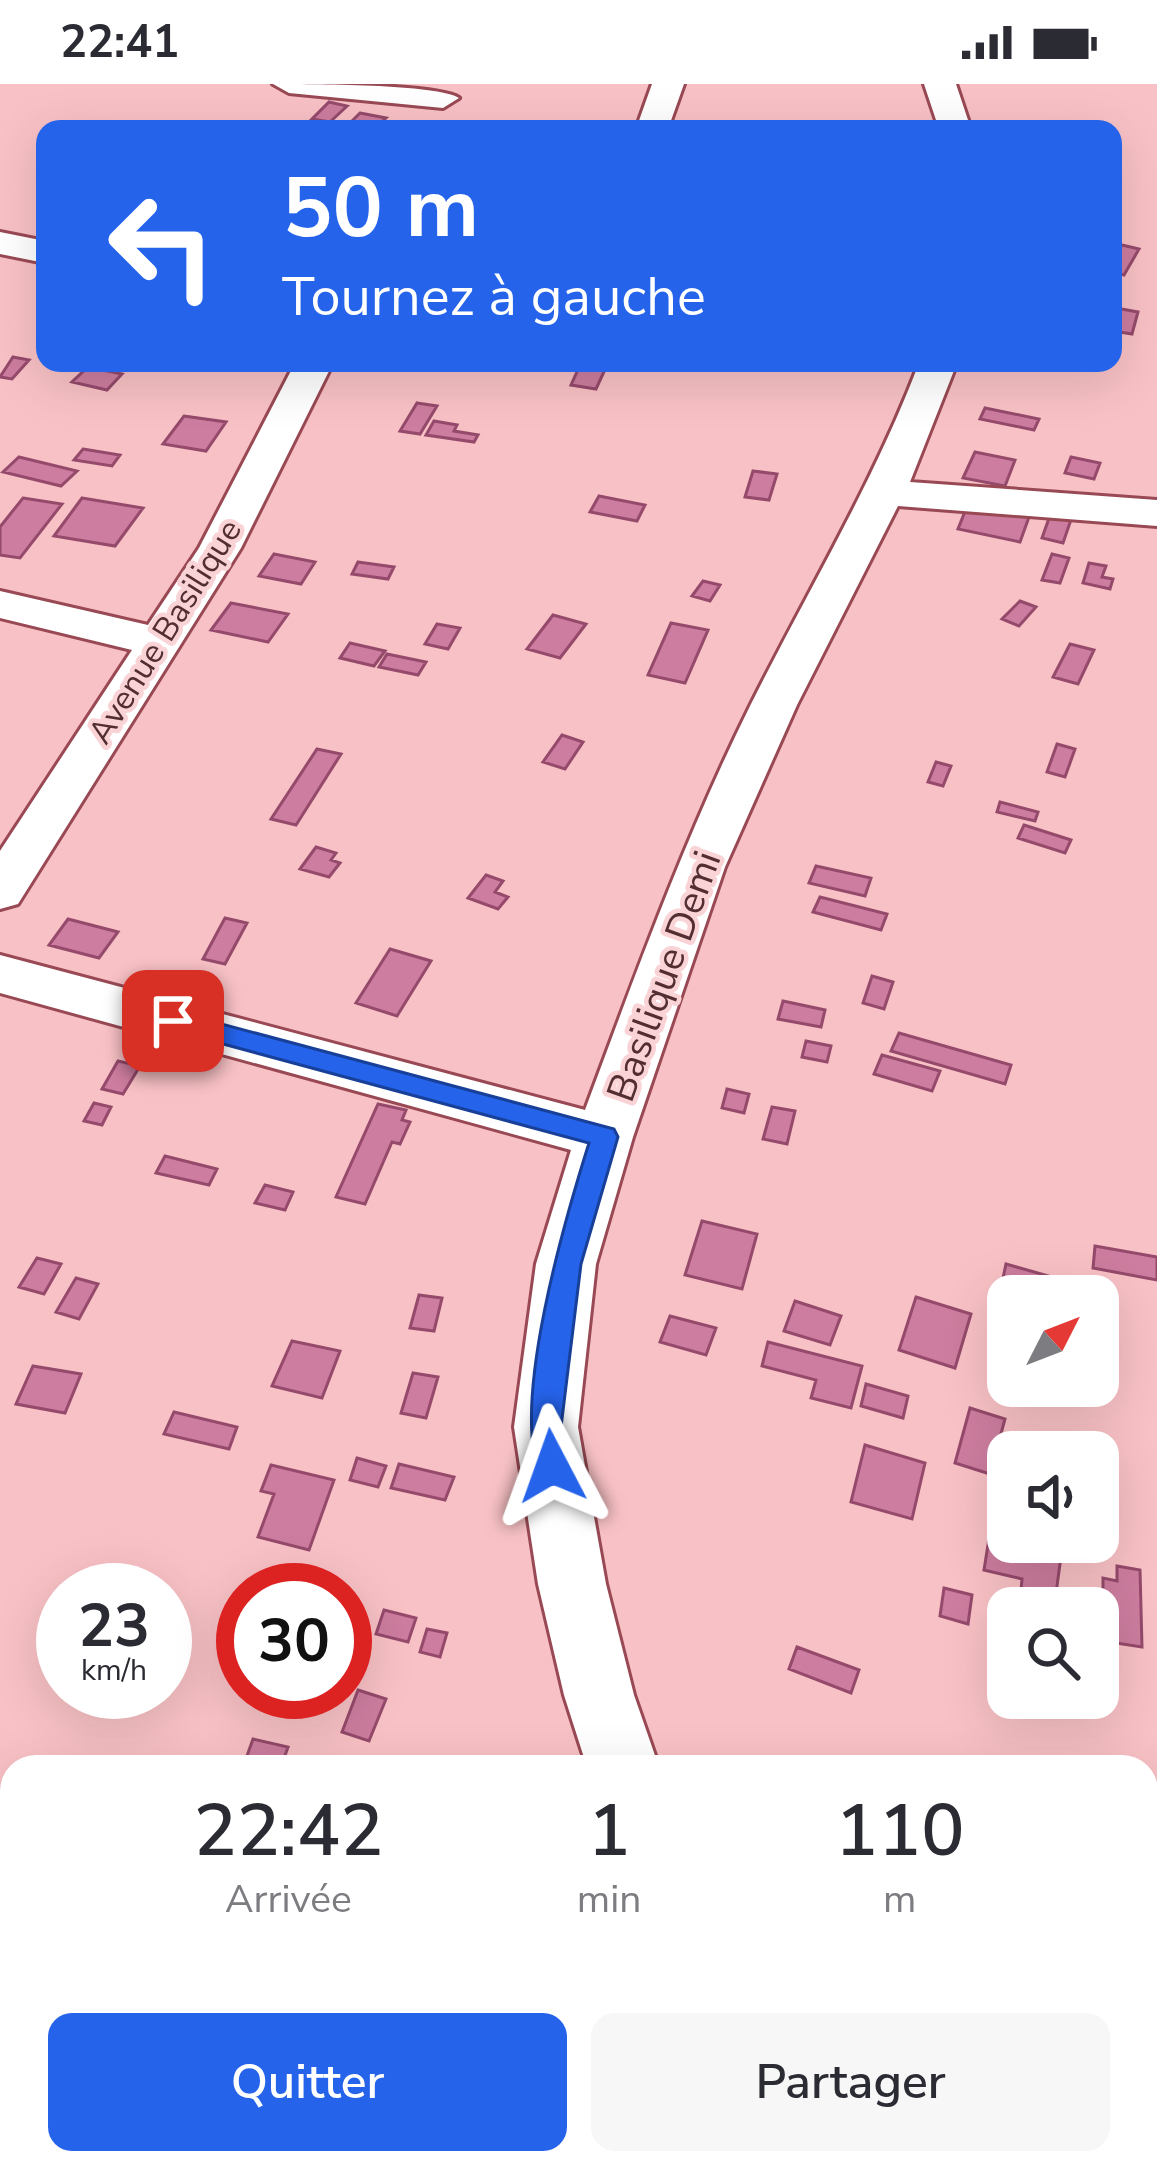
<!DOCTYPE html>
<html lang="fr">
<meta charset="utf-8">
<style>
body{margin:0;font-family:"Nunito Sans",sans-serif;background:#f7f7f7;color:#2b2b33;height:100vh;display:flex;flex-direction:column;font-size:45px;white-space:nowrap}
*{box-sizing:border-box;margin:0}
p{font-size:39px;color:#7c7c81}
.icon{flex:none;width:66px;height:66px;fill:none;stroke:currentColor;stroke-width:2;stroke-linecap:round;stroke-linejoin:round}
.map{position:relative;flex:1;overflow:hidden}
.panel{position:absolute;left:0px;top:1671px;width:1158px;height:420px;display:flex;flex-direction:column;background:#fff;border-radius:36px 36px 0 0;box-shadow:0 12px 48px #0002}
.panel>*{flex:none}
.hud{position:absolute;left:36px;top:36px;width:1086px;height:252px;border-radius:24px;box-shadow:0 12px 48px #0002;background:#2563eb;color:#fff;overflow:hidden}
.needle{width:78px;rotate:48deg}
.controls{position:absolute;left:987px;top:1191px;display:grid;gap:24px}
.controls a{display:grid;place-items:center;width:132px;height:132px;border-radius:24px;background:#fff;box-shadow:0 12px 48px #0002;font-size:60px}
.speed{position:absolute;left:36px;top:1479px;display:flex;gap:24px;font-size:60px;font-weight:700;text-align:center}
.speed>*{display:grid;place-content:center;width:156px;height:156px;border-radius:50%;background:#fff;box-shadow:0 12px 48px #0002;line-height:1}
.speed small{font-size:30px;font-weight:400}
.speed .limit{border:18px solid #d22;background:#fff;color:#111}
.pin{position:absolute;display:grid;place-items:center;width:102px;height:102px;color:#fff;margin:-51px;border-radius:24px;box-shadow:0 6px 18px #0006}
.me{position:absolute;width:132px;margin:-66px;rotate:356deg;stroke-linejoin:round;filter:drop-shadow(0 0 9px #0008)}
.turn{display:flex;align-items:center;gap:42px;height:252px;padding:0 48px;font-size:54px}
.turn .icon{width:156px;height:156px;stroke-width:2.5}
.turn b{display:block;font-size:84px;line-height:102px}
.eta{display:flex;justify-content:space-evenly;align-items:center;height:204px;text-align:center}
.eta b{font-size:72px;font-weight:600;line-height:84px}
.action{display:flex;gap:24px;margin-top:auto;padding:24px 48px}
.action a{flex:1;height:138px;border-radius:24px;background:#2563eb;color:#fff;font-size:48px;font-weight:600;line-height:138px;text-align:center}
.action a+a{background:#f7f7f7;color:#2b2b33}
.status{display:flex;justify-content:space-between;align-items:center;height:84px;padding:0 60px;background:#fff;direction:ltr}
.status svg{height:33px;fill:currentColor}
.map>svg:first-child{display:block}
.building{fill:#cd7d9f;stroke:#954a6b;stroke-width:3}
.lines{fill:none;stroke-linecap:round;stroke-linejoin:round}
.minor-casing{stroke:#994953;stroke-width:6}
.minor{fill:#fff;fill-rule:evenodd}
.route{fill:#2563eb;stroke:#184099;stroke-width:3}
.labels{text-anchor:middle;stroke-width:9;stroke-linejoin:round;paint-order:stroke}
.far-street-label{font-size:33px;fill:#522e32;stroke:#f9d3d6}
.street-label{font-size:39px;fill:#522e32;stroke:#f9d3d6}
</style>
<div class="status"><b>22:41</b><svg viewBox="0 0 49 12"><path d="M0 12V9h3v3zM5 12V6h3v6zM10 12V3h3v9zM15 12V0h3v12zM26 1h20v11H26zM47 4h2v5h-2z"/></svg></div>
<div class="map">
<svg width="1157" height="2091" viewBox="0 0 1157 2091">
<rect width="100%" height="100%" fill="#f8c1c5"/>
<!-- building -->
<path class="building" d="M329 18 347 22 330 38 312 35Z
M360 29 386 34 375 44 349 40Z
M1122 161 1139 165 1124 191 1113 188V176Z
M1116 224 1138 228 1132 250 1113 247Z
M13 273 29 276 12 295 0 293Z
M581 279H608L596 305 571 301Z
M88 283 122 290 107 306 72 298Z
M417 319 437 322 420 350 400 347Z
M985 324 1039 335 1034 346 980 335Z
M184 332 226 338 206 367 163 360Z
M434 337 457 341 454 347 478 351 474 358 426 351Z
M83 365 120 371 112 382 74 376Z
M975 368 1015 376 1005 402 963 394Z
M19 373 77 387 61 402 3 388Z
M1071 373 1100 379 1094 395 1065 389Z
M753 387 777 390 769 416 745 413Z
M599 412 645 421 637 437 590 428Z
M23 414 62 420 20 474 0 471V443Z
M82 414 143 424 115 462 54 452Z
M968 420 1029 433 1020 458 958 445Z
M1053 423 1074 427 1063 459 1042 454Z
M274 470 315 478 301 500 259 492Z
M1052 470 1069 474 1060 499 1042 496Z
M358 478 394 483 388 495 352 490Z
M1089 479 1106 482 1102 493 1113 495 1110 505 1083 499Z
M703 497 720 501 710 517 692 512Z
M1020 517 1036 523 1019 542 1002 535Z
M231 519 288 530 268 558 211 546Z
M553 531 586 540 560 574 527 565Z
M671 539 708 546 685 599 648 591Z
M437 540 460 544 448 565 425 560Z
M350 559 385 567 374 582 340 574Z
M1070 560 1094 566 1078 600 1053 593Z
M387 570 426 578 418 591 379 583Z
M562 651 583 658 565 685 543 678Z
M1057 660 1075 665 1065 693 1047 688Z
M317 665 341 670 296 741 271 735Z
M936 678 951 682 943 702 928 698Z
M1000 718 1038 728 1035 737 997 728Z
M1024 741 1071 756 1065 769 1018 754Z
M316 763 336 769 331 776 340 779 329 793 300 785Z
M816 782 871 794 865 812 809 799Z
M486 791 503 797 495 808 508 813 498 825 468 814Z
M820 813 887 830 881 846 813 828Z
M225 834 247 839 225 880 203 875Z
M68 835 118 848 99 874 49 861Z
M390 865 431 877 397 932 356 919Z
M872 892 893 898 884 925 863 919Z
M783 917 825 926 821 943 778 935Z
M899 949 1011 981 1005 1000 891 967Z
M806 957 831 962 827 978 802 973Z
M882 971 940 987 932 1007 874 990Z
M118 977 140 982 123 1010 102 1005Z
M727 1005 749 1010 744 1029 722 1024Z
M94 1019 111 1023 102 1041 84 1037Z
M378 1020 406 1026 402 1036 410 1038 400 1060 392 1058 365 1120 336 1113Z
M772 1023 795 1027 787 1060 763 1055Z
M165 1072 217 1085 209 1101 156 1089Z
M265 1101 293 1108 285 1126 255 1119Z
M702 1137 757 1150 742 1205 685 1191Z
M1095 1162 1157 1173V1196L1093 1184Z
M37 1174 61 1180 44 1210 19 1203Z
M1006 1180 1052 1193 1047 1212H1008V1225L997 1222Z
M76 1194 98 1200 79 1235 56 1228Z
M419 1211 442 1214 434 1247 410 1244Z
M916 1213 971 1230 955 1284 899 1266Z
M795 1217 841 1232 830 1261 784 1247Z
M670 1232 716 1244 706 1271 660 1258Z
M292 1257 340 1267 322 1314 272 1302Z
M768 1258 862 1282 851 1324 811 1314 816 1296 762 1282Z
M33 1282 81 1290 65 1329 16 1320Z
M413 1289 438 1293 426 1334 401 1329Z
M866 1300 908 1312 903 1334 861 1322Z
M970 1324 1005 1335 990 1390 955 1379Z
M174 1328 237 1343 229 1365 164 1350Z
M865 1361 925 1379 912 1435 851 1418Z
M357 1374 386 1382 378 1403 350 1396Z
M399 1380 454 1393 445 1416 391 1404Z
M271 1381 334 1396 309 1466 258 1453 274 1410 261 1407Z
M993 1429 1008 1432V1458H1063L1054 1524 1020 1517 1022 1495 984 1486Z
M1117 1482 1140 1486 1142 1563 1103 1557V1494L1117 1497Z
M944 1504 972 1511 968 1540 940 1532Z
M384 1526 416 1534 408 1558 376 1550Z
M427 1545 447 1549 440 1573 420 1568Z
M797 1563 859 1586 851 1609 789 1585Z
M358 1606 386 1615 369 1657 342 1648Z
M253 1655 288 1663 281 1683H243Z
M1146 1859 1157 1863V1921L1146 1916Z"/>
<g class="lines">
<defs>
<path id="minor" d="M273 0C308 0 439 0 459 14L443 24 289 9Z
M652 0H684L668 45H636Z
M924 0H956L971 45H939Z
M0 148 45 157V179L0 170Z
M295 279H333L241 464 18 820 0 825V767L132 566 0 534V507L148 541 199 464Z
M919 279H957L910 398 1157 416V442L898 422 797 621 725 783 633 1053 596 1180 578 1343 606 1500 634 1611 659 1683H587L564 1611 538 1500 514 1343 536 1180 571 1066 0 909V871L585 1026C636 889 685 753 750 622 808 506 873 400 919 279Z
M0 1895 12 1900V1978L0 1973Z
M303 2079H408L413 2091H308Z
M621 2079H703L699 2091H617Z"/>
</defs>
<!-- minor casing -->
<use href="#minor" class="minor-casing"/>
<!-- minor -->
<use href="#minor" class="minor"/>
</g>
<!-- route -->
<path class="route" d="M173 927 614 1045 618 1053 581 1180 561 1343 568 1382 563 1392 552 1396 541 1392C509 1323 566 1132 589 1059L164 944 160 937 164 930Z"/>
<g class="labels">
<!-- far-street labels -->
<g class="far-street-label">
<text transform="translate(164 547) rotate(-58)" y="12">Avenue Basilique</text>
</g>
<!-- street labels -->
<g class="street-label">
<text transform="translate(663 892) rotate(-70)" y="14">Basilique Demi</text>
</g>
</g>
</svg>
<div class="controls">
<a><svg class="needle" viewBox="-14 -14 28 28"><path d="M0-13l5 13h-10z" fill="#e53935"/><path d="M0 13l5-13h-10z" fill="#7c7c81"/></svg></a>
<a><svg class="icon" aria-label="sound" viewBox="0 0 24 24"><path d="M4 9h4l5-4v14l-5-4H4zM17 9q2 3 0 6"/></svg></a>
<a><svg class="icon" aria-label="search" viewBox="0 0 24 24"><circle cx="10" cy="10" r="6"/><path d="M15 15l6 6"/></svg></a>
</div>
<div class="speed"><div>23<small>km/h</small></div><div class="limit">30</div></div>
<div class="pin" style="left:173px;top:937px;background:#d93025"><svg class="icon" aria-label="arrive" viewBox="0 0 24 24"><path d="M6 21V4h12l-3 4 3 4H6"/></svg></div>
<svg class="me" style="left:552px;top:1382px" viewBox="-20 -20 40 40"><path d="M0-17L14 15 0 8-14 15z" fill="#2563eb" stroke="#fff" stroke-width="4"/></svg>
<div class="hud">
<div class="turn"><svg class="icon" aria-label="left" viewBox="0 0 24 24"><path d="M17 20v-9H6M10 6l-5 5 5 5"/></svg><div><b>50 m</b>Tournez à gauche</div></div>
</div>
<section class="panel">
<div class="eta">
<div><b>22:42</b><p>Arrivée</p></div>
<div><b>1</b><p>min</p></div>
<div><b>110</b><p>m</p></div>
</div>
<div class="action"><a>Quitter</a><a>Partager</a></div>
</section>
</div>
